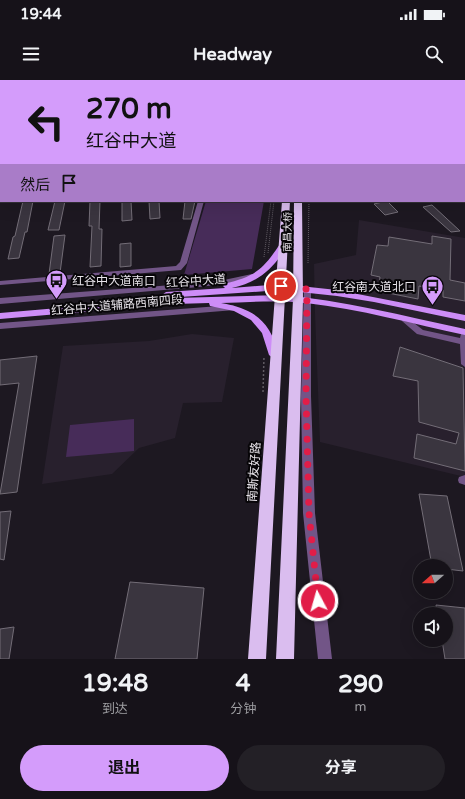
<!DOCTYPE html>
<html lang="zh">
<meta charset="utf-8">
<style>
body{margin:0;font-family:"Varela Round","Noto Sans SC",sans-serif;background:#232026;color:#f1f3f6;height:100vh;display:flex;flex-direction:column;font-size:15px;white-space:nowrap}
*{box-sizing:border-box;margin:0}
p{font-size:13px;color:#9e9ea2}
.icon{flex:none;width:22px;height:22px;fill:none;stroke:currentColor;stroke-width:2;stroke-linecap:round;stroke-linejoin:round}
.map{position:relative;height:579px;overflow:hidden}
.panel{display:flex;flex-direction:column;background:#161219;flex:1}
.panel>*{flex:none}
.banner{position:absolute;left:0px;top:0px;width:465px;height:122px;box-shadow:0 4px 16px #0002,0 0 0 1px #353238;background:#d49cfb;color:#111;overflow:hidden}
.needle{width:26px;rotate:249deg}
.tools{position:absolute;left:413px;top:479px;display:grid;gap:8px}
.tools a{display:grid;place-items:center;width:40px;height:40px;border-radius:50%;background:#161219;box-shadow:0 4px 16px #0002,0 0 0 1px #353238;font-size:20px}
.pin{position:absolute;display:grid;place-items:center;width:34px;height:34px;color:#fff;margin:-17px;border:2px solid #fff;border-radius:50%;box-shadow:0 1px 4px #0007}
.me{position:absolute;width:44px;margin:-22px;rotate:354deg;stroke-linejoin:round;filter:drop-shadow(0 0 3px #0008)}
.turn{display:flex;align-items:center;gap:14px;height:84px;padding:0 20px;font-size:18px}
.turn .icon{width:52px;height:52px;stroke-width:2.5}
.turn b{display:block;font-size:28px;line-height:34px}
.then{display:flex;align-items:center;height:38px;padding:0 20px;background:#0003;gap:8px;font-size:15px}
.eta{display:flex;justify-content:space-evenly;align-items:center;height:68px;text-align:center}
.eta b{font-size:24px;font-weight:700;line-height:28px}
.primary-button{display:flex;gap:8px;margin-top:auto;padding:8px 20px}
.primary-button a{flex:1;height:46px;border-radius:24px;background:#d49cfb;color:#111;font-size:16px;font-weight:700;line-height:46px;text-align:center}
.primary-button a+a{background:#232026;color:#f1f3f6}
.status{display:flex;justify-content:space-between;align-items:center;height:28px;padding:0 20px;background:#161219;direction:ltr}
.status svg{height:11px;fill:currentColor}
header{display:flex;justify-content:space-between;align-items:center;height:52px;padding:0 20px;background:#161219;font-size:18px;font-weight:700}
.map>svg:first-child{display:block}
.built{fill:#28202d}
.green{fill:#472c59}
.building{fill:#3a353f;stroke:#736d77}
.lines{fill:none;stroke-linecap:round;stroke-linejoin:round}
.path-far1{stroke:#605b63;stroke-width:1;stroke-dasharray:1 1;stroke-linecap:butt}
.path{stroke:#605b63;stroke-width:1.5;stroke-dasharray:2 2;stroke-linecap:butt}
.minor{fill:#725587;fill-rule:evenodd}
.major{fill:#cd8df7;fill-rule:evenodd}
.highway{fill:#dabdef;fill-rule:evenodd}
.path-bridge{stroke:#605b63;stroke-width:1;stroke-dasharray:1 1;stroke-linecap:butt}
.route{stroke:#e11d48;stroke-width:7;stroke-dasharray:0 12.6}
.labels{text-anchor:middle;stroke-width:4;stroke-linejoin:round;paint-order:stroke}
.far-street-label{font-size:10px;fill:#e8e4ea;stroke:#070508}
.poi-label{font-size:12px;fill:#e8e4ea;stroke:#070508;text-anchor:start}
.street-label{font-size:12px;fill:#e8e4ea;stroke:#070508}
</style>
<div class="status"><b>19:44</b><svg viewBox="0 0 49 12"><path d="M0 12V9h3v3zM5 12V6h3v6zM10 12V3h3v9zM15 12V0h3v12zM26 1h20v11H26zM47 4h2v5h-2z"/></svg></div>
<header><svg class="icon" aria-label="menu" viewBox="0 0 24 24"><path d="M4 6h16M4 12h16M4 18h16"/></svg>Headway<svg class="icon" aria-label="search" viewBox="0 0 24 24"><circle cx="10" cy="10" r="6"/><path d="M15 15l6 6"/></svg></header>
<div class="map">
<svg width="465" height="579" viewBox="0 0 465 579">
<rect width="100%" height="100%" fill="#1d1821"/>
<!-- built -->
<path class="built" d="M359 140 465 158V397L320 362 315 233 314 184 356 175Z
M192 254 234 258 222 322 183 323 175 358 139 368 112 394 42 404 63 266 149 261Z"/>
<!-- green -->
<path class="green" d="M206 121H264L252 189 184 195Z
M134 339V371L66 377 70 345Z"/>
<!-- building -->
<path class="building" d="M23 121H33L27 152H25L19 178 8 179 13 157 15 156Z
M55 121H65L59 150H48Z
M90 121H100L99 149H102L101 186 90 187 92 146H89Z
M122 121H131L132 140 122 141Z
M149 121H159L160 138 150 139Z
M185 121H195L191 139H183Z
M387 121 398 132 385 135 374 124Z
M432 125 460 151 451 152 423 127Z
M65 155 60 193 49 194 54 156Z
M432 156 451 159 450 200 465 203V221L443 217V210L419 206 418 219 378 211 380 197 371 195 377 165 388 166 389 157 432 164Z
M131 163V186L120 187V164Z
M400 267 463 288 465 391 414 378 417 354 456 364 459 353 419 342 418 301 393 296Z
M37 276 17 412 0 414 19 303 0 305V280Z
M419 414 447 416 463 491 446 489V486H432Z
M11 431 4 480 0 479V432Z
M130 502 204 508 197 579H115Z
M436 525 465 528V579H445L442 560H446V534H437Z
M14 547 9 579H0V549Z"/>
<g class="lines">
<!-- path-far1 -->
<path class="path-far1" d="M268 0 270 1
M274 0 278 1
M283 0 287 1
M297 0 322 1
M385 0H413
M322 1 330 0
M268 173 274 121
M264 177 271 121
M308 183 309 121"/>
<!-- path -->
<path class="path" d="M263 312 264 276"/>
<!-- minor -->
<path class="minor" d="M39 0H64L38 1Z
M197 0H201V1H197Z
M0 2H1V4H0Z
M0 24H1V26H0Z
M464 34H465V38H464Z
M1 45V50L0 49Z
M198 121H204L187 183 181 190 0 205V201L176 186 180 182Z
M252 194H255V198L224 204 199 207 0 224V218L199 203 224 200Z
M304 207H310L311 209V316L315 433 332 579H318L303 433 301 316Z
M232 225 235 226 236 228 235 230 0 249V243Z
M405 236 423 250 460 258 461 254 465 253V287L461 284 460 264 417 254 402 241 401 239 402 237Z
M465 395V405L459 403 458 400 459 397Z"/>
<!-- major -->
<path class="major" d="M435 0H460L461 1H436Z
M280 164H286L287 166C273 189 259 202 232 208L281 204 337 210 465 235V241L374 222 337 216 281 210 166 218 162 215 166 212 225 208 223 206 224 204C255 196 262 191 280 164Z
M280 215C342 220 404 236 465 249V255C413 244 360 229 306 223 278 220 249 222 221 223 255 229 270 241 279 275L274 279 269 275 262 253 251 240 234 231 210 226 209 223 175 224 0 239V233L175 218Z"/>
<!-- highway -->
<path class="highway" d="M282 121H290L266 579H248Z
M294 121H302L303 219 294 579H276L293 219Z"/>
<!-- path-bridge -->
<path class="path-bridge" d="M310 0 312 1"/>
</g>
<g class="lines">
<!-- route -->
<path class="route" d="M281 206 307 209 306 316 309 433 318 521"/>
</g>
<!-- icons -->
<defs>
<symbol id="bus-pin" viewBox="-11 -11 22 30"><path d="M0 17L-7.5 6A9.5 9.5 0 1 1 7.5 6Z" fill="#d49cfb" stroke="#070508"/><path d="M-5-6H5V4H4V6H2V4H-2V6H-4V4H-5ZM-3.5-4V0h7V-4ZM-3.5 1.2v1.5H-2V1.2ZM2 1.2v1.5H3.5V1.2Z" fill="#111"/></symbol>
</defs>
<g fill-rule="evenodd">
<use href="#bus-pin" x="44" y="188" width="25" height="34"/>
<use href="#bus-pin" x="420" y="194" width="25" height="34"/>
</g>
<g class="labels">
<!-- far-street labels -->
<g class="far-street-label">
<text transform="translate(287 152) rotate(-89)" y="4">南昌大桥</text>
</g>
<!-- poi labels -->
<g class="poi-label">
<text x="72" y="205">红谷中大道南口</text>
<text x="416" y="211" text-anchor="end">红谷南大道北口</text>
</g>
<!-- street labels -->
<g class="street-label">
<text transform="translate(196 201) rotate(-4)" y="4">红谷中大道</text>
<text transform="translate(117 225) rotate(-5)" y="4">红谷中大道辅路西南四段</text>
<text transform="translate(254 392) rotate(-86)" y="4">南斯友好路</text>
</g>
</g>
</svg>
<div class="tools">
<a><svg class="needle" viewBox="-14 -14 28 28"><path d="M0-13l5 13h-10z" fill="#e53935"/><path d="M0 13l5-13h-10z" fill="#9e9ea2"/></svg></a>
<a><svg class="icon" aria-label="sound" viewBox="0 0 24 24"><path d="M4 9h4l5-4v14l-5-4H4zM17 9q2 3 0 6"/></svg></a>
</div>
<div class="pin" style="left:281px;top:206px;background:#d93025"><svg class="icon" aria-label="arrive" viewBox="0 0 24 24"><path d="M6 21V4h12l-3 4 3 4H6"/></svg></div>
<svg class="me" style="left:318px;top:521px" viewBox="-20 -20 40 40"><circle r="17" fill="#e11d48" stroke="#fff" stroke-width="3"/><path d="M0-11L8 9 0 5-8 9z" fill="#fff"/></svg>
<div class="banner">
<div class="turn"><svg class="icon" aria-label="left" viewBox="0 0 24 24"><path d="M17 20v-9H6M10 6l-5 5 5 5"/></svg><div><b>270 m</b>红谷中大道</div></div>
<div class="then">然后<svg class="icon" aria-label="arrive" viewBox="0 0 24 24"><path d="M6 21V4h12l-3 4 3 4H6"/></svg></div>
</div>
</div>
<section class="panel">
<div class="eta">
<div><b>19:48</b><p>到达</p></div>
<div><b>4</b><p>分钟</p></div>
<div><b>290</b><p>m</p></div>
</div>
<div class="primary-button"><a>退出</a><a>分享</a></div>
</section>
